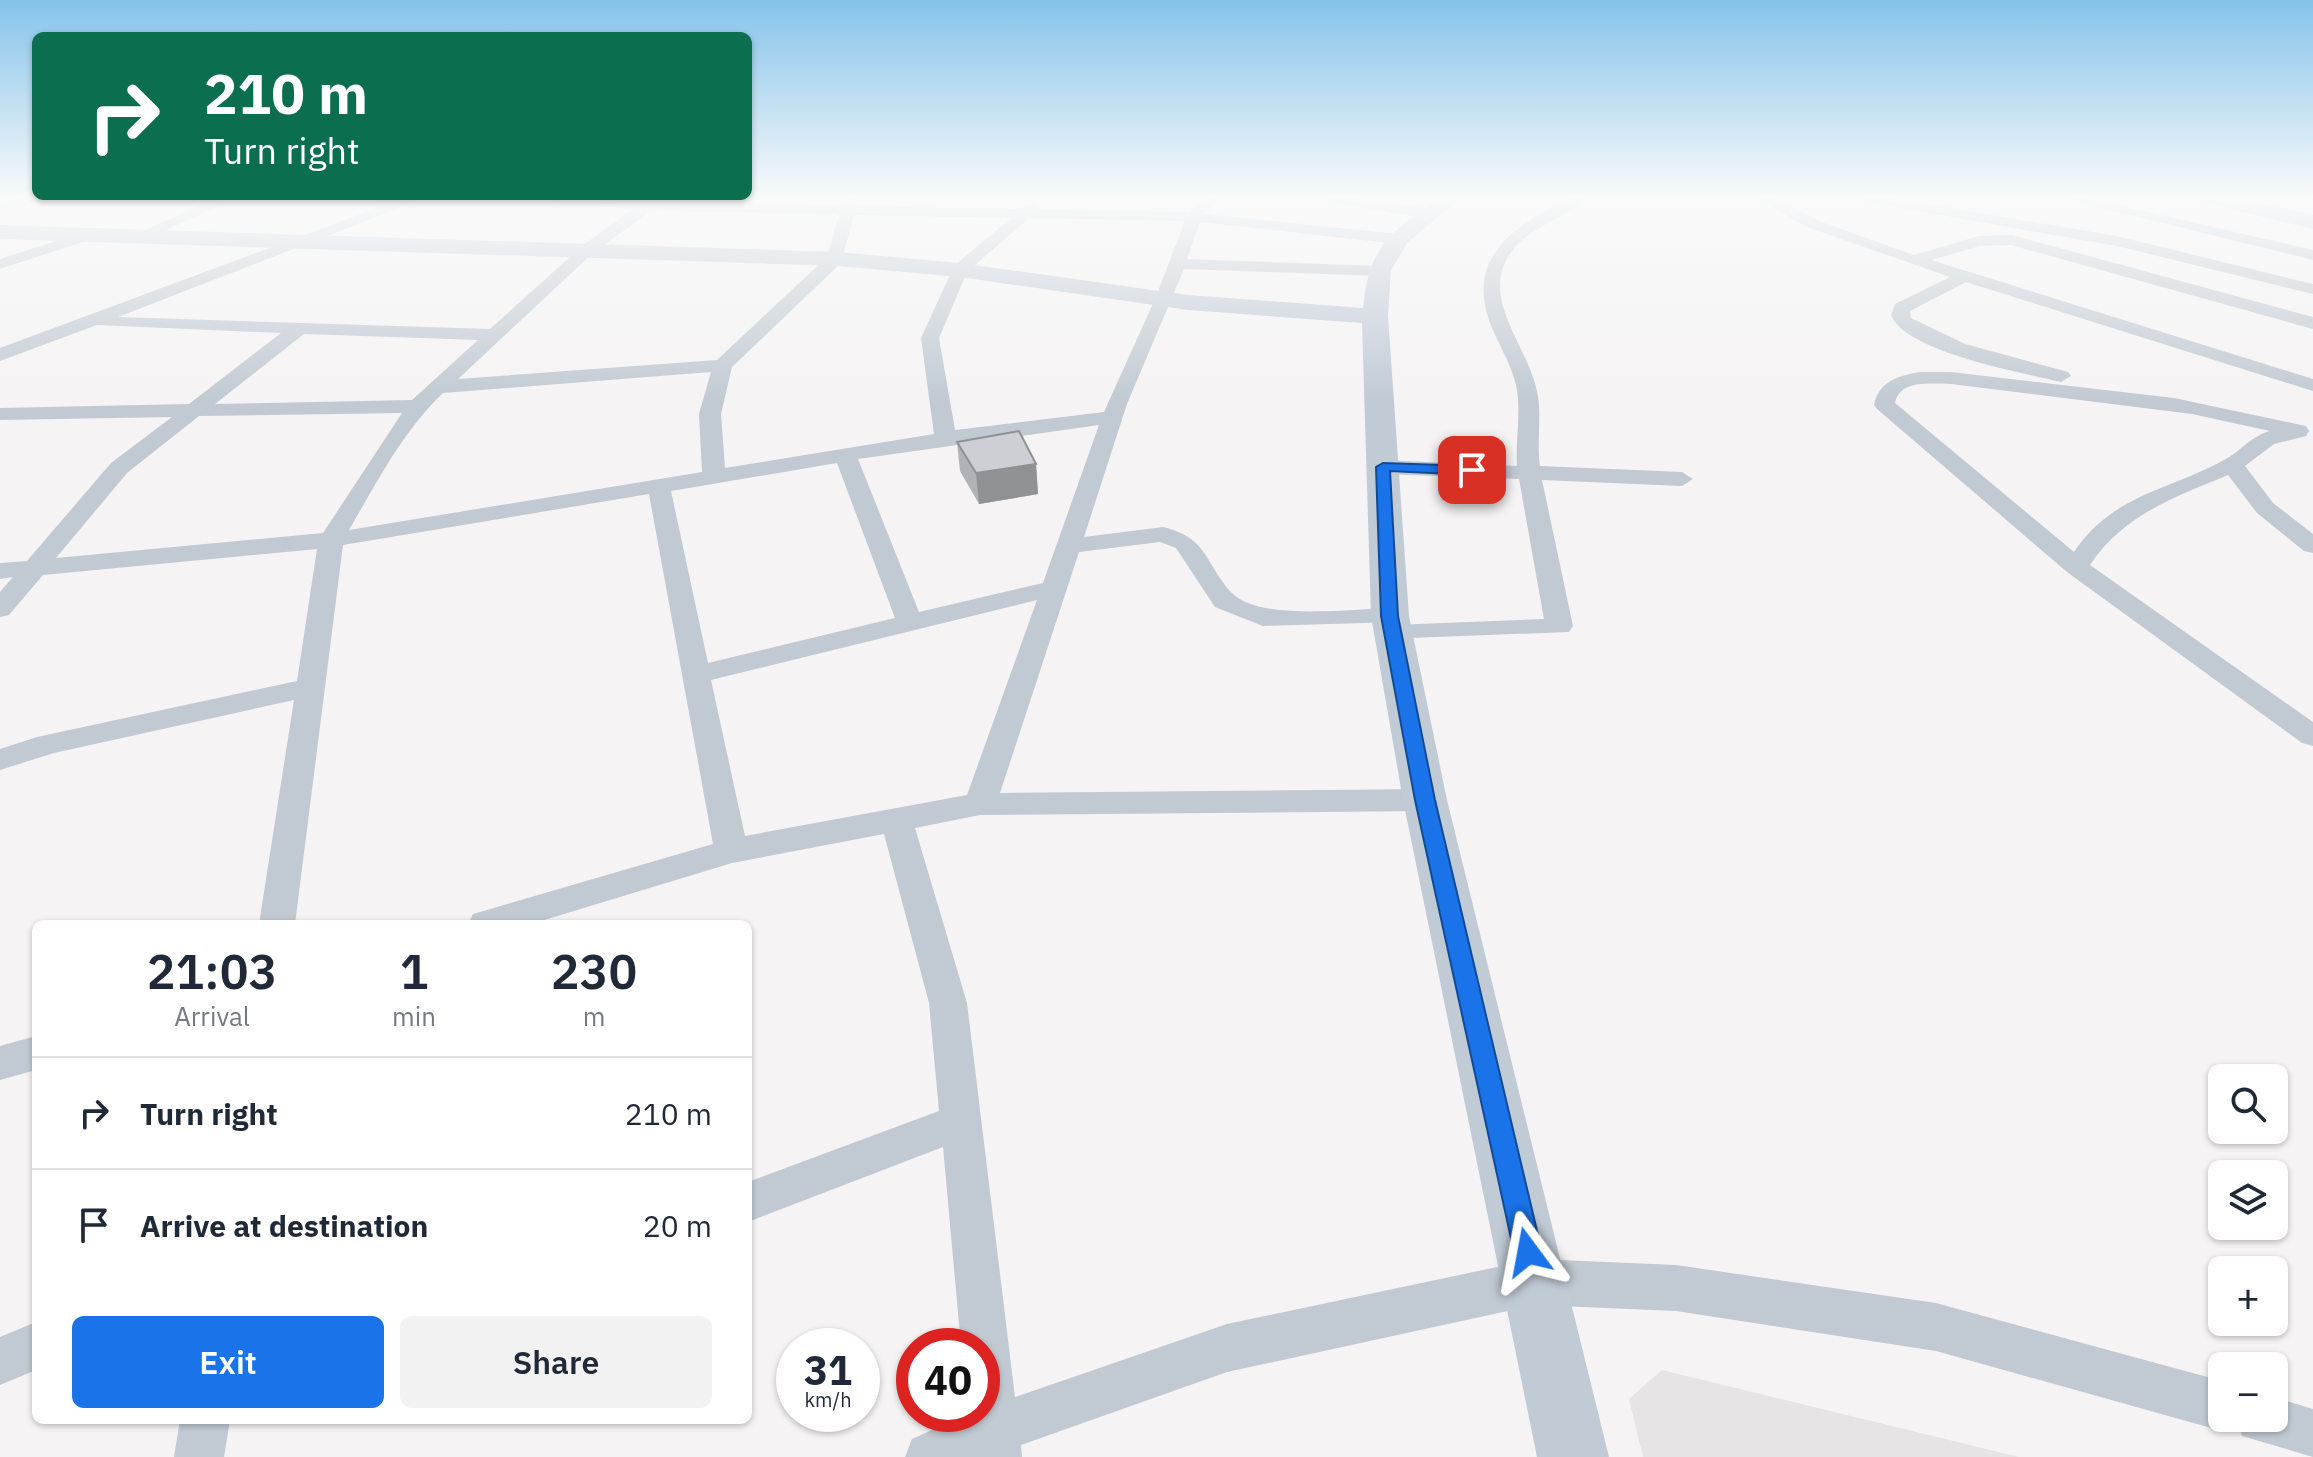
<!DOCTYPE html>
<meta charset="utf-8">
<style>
body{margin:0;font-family:"IBM Plex Sans",sans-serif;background:#f2f2f3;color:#1f2937;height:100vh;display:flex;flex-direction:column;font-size:30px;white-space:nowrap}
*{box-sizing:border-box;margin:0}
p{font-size:26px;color:#747a83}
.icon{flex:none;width:44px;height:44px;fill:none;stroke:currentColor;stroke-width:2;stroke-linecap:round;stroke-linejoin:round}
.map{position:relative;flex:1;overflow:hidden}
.sheet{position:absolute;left:32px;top:920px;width:720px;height:504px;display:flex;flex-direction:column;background:#fff;border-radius:12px;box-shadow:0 2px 6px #0004}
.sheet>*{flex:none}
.hud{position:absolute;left:32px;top:32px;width:720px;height:168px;border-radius:12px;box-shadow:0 2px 6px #0004;background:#0b6e4f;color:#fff;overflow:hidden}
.controls{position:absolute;left:2208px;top:1064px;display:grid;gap:16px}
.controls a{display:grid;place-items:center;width:80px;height:80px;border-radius:12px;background:#fff;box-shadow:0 2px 6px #0004;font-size:40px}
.speed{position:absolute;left:776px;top:1328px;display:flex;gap:16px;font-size:40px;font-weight:700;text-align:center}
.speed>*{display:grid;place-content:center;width:104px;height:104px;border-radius:50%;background:#fff;box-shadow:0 2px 6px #0004;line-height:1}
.speed small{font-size:20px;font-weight:400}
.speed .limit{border:12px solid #d22;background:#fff;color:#111}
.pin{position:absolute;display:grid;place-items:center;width:68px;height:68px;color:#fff;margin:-34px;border-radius:16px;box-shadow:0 4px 12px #0006}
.me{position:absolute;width:88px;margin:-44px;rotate:347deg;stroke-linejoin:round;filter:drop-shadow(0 0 6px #0008)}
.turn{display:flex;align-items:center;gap:28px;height:168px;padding:0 40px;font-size:36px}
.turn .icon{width:104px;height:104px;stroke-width:2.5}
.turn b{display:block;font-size:56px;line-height:68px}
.eta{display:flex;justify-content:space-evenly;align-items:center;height:136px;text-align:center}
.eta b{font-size:48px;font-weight:600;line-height:56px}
.primary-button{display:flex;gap:16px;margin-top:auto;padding:16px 40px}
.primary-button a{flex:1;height:92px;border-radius:12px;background:#1a73e8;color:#fff;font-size:32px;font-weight:600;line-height:92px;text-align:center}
.primary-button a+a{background:#f2f2f3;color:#1f2937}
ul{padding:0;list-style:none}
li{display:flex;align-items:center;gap:24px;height:112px;padding:0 40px;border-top:2px solid #e0e1e3}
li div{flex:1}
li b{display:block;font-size:30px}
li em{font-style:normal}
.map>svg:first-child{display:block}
.education{fill:#e6e4e5}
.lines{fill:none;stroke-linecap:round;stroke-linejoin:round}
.street{fill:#c1cad2;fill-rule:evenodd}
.secondary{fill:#c1cbd6;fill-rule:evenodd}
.wall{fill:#b0b2b7}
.shaded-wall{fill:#909195}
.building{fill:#cdcfd5;stroke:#909195;stroke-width:2}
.route{fill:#1a73e8;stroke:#114b97;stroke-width:2}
</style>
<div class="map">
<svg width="2313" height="1457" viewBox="0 0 2313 1457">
<rect width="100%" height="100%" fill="#f5f3f3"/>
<!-- education -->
<path class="education" d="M1662 1370 2019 1457H1643L1629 1399Z"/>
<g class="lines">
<!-- street -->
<path class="street" d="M27 198 25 201 0 209V199Z
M217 198H237L139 242 125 239Z
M404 198H425L118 317 490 329 582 246 633 209 543 202 536 198 645 201 666 198 663 202 842 205 844 198H858L857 206 1021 209 1030 204 1037 209 1189 212 1205 198H1221L1205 214 1398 234 1406 239 1398 244 1200 222 1187 259 1379 266 1387 271 1379 276 1184 269 1127 404 1084 537 1163 527C1209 538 1204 563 1232 593 1258 621 1352 609 1390 608L1399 610 1403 616 1399 622 1263 626 1215 607 1176 548 1160 542 1079 552 1000 793 1425 789 1436 792 1441 800 1436 808 1425 811 980 815 915 828 967 1003 1015 1397 1227 1324 1535 1259 1676 1265 1936 1303 2222 1381V1418H2274V1397L2313 1409V1457L2242 1436 2238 1424 2222 1431 1936 1351 1676 1311 1535 1305 1227 1372 1021 1445 1022 1457H905L912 1439 968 1414H982V1346H961L943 1147 748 1222V1182L939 1111 929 1003 884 834 732 863 531 924H468L473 914 713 844 649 494 343 545 295 924H259L294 700 54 753 0 770V749L37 737 297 681 317 549 43 575 9 615 0 617V592L13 577 0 579V563L27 561 111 463 172 417 0 420V408L189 404 281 333 97 325 0 361V348ZM651 211 839 214 827 257 717 360 458 379 594 252ZM854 215 1011 218 954 266 921 338 934 434 725 468 721 414 732 367 841 263ZM1029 218 1185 221 1155 299 1104 412 955 430 939 338 967 272ZM304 334 478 340 412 400 215 404ZM711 372 699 414 702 472 349 530C377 482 403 431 443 393ZM402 413 323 533 56 558 127 473 199 416ZM1099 425 1043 583 919 612 858 459ZM837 463 895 618 708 663 671 491ZM1037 600 967 795 745 836 711 680Z
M1322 198H1359L1431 209 1439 214 1431 219 1329 202Z
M1569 198H1588C1568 217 1537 224 1517 245 1474 291 1525 341 1536 387 1543 412 1536 440 1540 466L1682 472 1693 479 1682 486 1542 480 1573 626 1569 632 1383 639 1379 633 1383 627 1393 625 1544 619 1519 479 1383 474 1372 467 1383 460 1517 466C1515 439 1522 411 1516 385 1511 363 1498 344 1490 323 1465 255 1517 225 1569 198Z
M1757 198H1776L1819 221 1914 255 1979 236 2012 235 2313 317V329L2011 245 1980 246 1931 260 2313 379V391L1966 282 1910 311 1911 318 1965 344 2068 372 2071 376 2061 382C2024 373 1905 352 1891 315L1895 304 1950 277 1807 227Z
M1858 198H1892L2117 236 2313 284V294L2117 246 1865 202Z
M2061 198H2088L2313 250V260Z
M83 232 91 237 89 240 0 269V259Z
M1920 372H1951L2174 398 2306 426 2309 431 2306 436 2274 444 2245 466 2273 503 2313 534V553L2304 551 2257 513 2228 475C2175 497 2123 515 2090 565L2313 722V746L2302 743 2067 572 1877 409 1874 405C1879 381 1898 376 1920 372ZM1951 384 2192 414 2270 431C2251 436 2241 451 2224 460 2168 491 2113 494 2074 552L1895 403C1900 379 1931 384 1951 384Z
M36 1036V1070L0 1080V1046Z
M36 1322V1370L0 1385V1337Z
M180 1420H230L224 1457H174Z"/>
<!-- secondary -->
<path class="secondary" d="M1438 198H1461L1407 243 1391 271 1388 316 1409 616 1447 800 1609 1457H1537L1403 800 1371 616 1362 323 1188 310 960 277 838 266 0 239V225L838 252 960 263 1188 295 1363 308C1370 243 1389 235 1438 198Z
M2198 198H2236L2313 215V229L2201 202Z"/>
</g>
<!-- wall -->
<path class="wall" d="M957 442 1036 464 1038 494 979 504 960 471Z"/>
<!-- shaded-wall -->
<path class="shaded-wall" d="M1036 464 1038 494 979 504 976 473Z"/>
<!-- building -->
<path class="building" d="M1019 431 1036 464 976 473 957 442Z"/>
<!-- sky -->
<linearGradient id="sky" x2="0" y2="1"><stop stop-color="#85c3ea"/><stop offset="0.49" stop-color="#fafafa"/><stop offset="1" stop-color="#fafafa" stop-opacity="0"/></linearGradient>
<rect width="2313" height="402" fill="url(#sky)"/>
<!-- route -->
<path class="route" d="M1383 463 1472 466 1478 470 1472 475 1390 471 1398 616 1435 800 1542 1252 1538 1261 1528 1265 1518 1261 1514 1252 1415 800 1381 616 1376 467Z"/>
</svg>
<div class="controls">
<a><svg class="icon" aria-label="search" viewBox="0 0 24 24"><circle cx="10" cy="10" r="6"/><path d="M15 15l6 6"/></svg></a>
<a><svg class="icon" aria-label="layers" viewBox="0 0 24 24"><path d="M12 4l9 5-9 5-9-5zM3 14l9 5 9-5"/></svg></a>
<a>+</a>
<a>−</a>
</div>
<div class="speed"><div>31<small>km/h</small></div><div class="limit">40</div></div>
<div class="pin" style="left:1472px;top:470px;background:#d93025"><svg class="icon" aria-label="arrive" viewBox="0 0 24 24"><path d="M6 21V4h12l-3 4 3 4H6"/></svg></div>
<svg class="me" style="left:1528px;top:1252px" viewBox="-20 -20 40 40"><path d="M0-17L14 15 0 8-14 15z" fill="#1a73e8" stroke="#fff" stroke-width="4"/></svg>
<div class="hud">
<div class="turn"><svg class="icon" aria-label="right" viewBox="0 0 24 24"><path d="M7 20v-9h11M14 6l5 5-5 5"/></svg><div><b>210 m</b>Turn right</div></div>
</div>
<section class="sheet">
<div class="eta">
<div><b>21:03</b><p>Arrival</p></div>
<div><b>1</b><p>min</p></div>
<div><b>230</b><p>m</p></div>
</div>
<ul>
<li><svg class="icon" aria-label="right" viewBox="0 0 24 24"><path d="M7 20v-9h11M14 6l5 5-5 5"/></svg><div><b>Turn right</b></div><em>210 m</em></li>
<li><svg class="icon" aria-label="arrive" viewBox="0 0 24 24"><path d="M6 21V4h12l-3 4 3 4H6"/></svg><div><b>Arrive at destination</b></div><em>20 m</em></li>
</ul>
<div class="primary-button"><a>Exit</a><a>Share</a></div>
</section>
</div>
